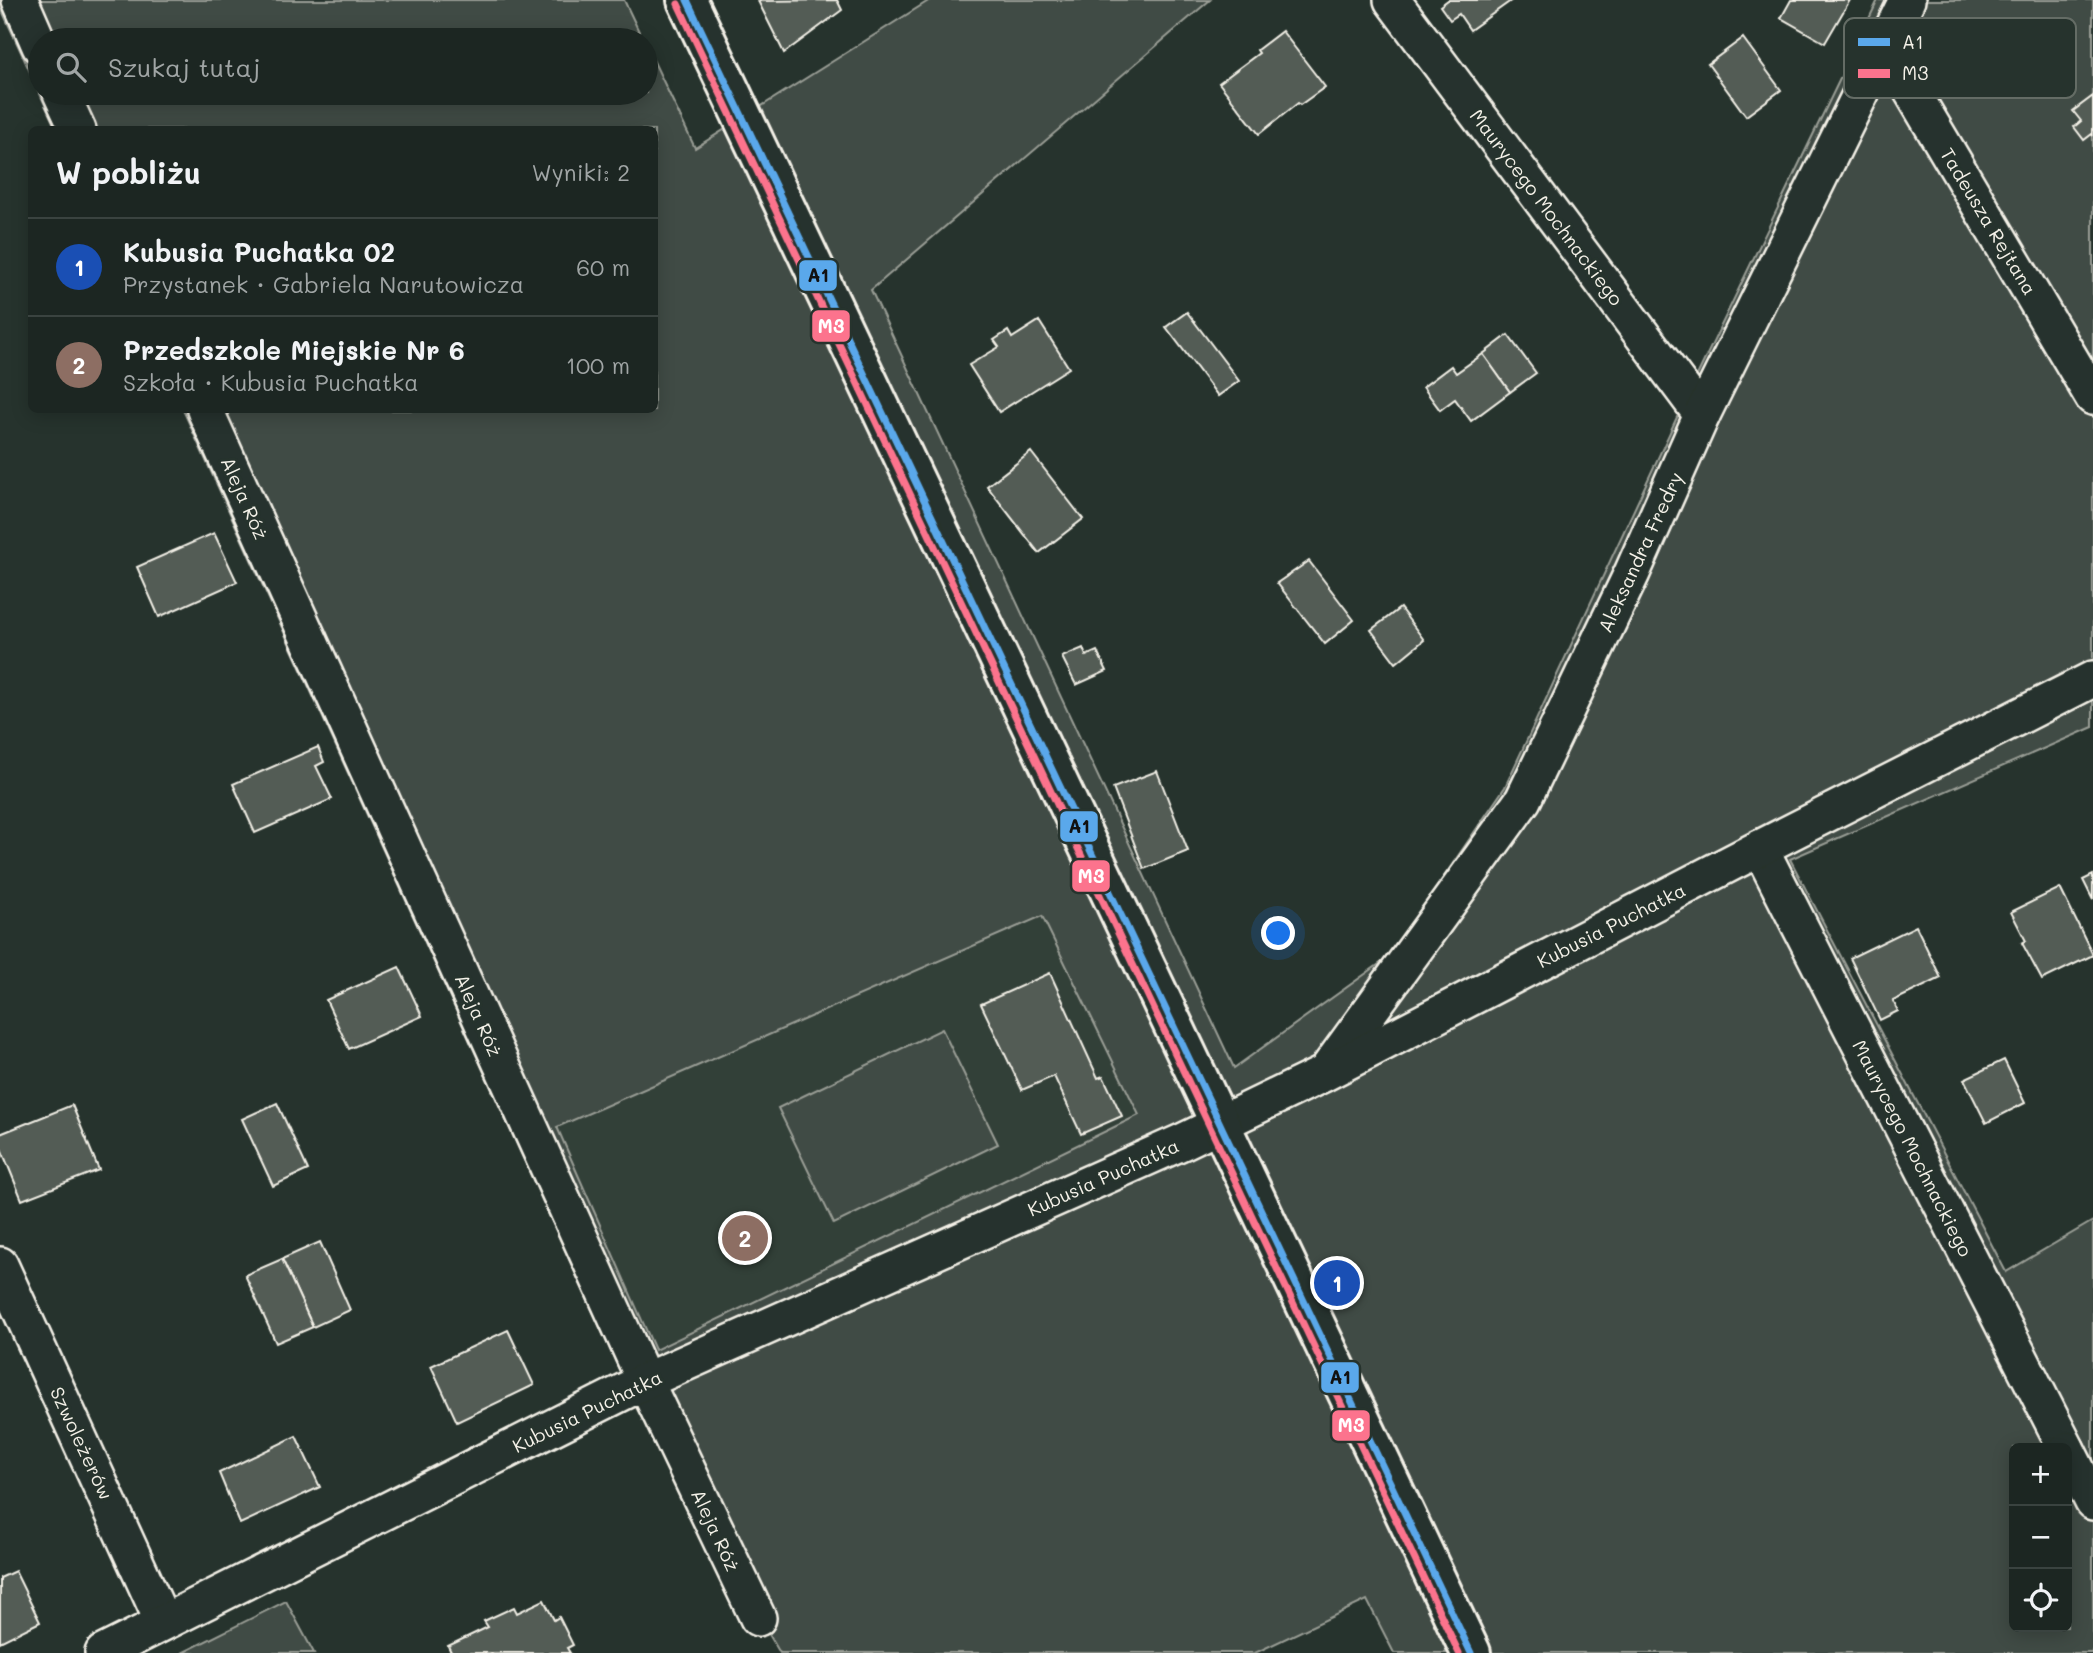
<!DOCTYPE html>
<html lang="pl">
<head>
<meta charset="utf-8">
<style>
	body { margin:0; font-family:Mali,sans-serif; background:#29322f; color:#f1f3f6 }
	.controls { position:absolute; right:21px; bottom:21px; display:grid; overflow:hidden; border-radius:10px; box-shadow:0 4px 18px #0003 }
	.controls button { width:63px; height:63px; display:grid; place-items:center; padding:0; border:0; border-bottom:2px solid #3a4340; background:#1c2622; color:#f1f3f6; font:35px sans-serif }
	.you { position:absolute; left:1279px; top:934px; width:24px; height:24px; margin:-18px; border:5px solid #fff; border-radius:50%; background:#1a73e8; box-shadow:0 0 0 10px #1a73e833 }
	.badge { display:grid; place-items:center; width:46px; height:46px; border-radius:50%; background:#8bbbb9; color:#fff; font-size:23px; font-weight:700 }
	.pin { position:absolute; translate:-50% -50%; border:4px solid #fff; box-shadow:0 2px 7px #0006 }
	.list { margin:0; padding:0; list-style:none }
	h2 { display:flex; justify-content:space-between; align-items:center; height:91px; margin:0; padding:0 28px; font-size:30px }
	h2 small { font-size:23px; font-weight:400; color:#a0a5a5 }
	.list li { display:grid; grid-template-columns:46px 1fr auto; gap:21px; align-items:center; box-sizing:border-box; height:98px; padding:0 28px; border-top:2px solid #3a4340 }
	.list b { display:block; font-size:26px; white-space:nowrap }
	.list p { margin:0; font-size:23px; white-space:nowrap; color:#a0a5a5 }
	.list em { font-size:23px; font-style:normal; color:#a0a5a5 }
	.icon { flex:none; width:38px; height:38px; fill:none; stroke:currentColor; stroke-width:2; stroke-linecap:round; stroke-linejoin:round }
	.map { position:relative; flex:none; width:2093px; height:1653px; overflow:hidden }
	.search { position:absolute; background:#1c2622; box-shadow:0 4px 18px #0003; left:28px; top:28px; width:630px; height:77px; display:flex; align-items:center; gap:18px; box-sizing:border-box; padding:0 24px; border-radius:38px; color:#a0a5a5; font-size:26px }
	.panel { position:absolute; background:#1c2622; box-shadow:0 4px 18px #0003; left:28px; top:126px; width:630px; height:287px; border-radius:10px }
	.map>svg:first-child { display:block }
	.built { fill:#333f39 }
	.green { fill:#414b45; stroke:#9a9e96; stroke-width:2; fill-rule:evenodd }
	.building { fill:#525c55; stroke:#f4f1e8; stroke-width:2 }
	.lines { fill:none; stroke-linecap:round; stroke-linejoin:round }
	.street-casing { stroke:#f4f1e8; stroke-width:40 }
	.secondary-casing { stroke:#f4f1e8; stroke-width:44 }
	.street { stroke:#26332d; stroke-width:35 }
	.secondary { stroke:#26332d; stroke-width:38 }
	.bus-1-casing { stroke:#26332d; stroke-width:12 }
	.bus-2-casing { stroke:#26332d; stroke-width:12 }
	.bus-1 { stroke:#5aa8eb; stroke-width:7 }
	.bus-2 { stroke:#fc738d; stroke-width:7 }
	.labels { text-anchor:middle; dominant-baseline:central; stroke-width:6; stroke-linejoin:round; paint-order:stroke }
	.street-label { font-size:19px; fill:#f4f1e8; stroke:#26332d }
	.key { fill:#26332d; stroke:#646c65; stroke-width:2 }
	.key-label { font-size:19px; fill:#f4f1e8 }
	.line-badge { stroke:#26332d; stroke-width:2.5 }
	.badge-label { font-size:19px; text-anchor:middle; font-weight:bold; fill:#fff }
	.pale-badge-label { font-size:19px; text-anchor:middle; font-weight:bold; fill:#111 }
</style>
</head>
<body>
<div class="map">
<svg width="2093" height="1653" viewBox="0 0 2093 1653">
	<rect width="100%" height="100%" fill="#26332d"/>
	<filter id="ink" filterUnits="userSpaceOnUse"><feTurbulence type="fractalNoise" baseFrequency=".0143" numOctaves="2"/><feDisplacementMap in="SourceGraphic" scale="14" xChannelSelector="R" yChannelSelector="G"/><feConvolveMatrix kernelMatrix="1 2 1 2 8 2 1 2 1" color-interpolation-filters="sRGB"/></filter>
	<g filter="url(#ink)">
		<path class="built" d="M1042,916l97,200 -484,234 -99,-223z"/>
		<g class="green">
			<path d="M0,0h624l19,40h-603v53h606v-48l49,103 235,-148h280l-339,290 363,778 155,-111 116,-170 173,-372 200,-415h215v727l-303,132 216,413 87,-51v432h-699l-27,-53 -112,53h-475l-142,-242 -455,-1001h471v-280l-598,-1 -56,-123zM1042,916l97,199 -484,235 -98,-223zM2014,1448h53v179h-53z"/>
			<path d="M942,1029l56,115 -164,80 -56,-116z"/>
			<path d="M286,1601l28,52h-132z"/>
		</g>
		<g class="building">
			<path d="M837,0l5,10 -58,43 -26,-52z"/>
			<path d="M1448,0h64l-42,30 -11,-16 -9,6 -10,-14z"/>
			<path d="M1791,0h59l-25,43 -44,-25z"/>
			<path d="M1282,31l43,56 -25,18 -2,-2 -39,31 -40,-51 40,-30 -2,-3z"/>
			<path d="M1743,38l38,52 -35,26 -38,-52z"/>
			<path d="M2093,96v40l-1,-2 -8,6 -10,-13 7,-6 -8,-10z"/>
			<path d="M1187,312l52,69 -21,15 -52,-69z"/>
			<path d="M1039,321l30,47 -70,44 -30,-47 30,-18 -5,-7 14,-9 4,7z"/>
			<path d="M1508,335l28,38 -26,19 -27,-38z"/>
			<path d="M1483,354l27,38 -39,29 -16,-22 -15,11 -17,-23 28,-21 5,7z"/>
			<path d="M1031,452l52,67 -44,34 -52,-67z"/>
			<path d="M214,533l23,49 -78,35 -22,-50z"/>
			<path d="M1309,561l45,59 -29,24 -48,-61z"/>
			<path d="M1400,608l24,32 -28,23 -25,-33z"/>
			<path d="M1083,648l3,8 11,-5 10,20 -31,14 -14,-28z"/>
			<path d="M318,747l6,15 -8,4 16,33 -77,34 -22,-49z"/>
			<path d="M1157,771l31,80 -44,18 -31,-81z"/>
			<path d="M2093,875v25l-10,-20z"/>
			<path d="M2060,888l33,67 -51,25 -20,-37 4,-2 -15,-29z"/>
			<path d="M1916,926l25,52 -48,23 5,10 -18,9 -30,-62z"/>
			<path d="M399,967l23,49 -73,33 -23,-49z"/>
			<path d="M1050,973l48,105 5,-2 19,40 -41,18 -27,-58 -32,14 -41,-86z"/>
			<path d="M2004,1060l21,43 -39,20 -22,-44z"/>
			<path d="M277,1103l31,67 -35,16 -31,-67z"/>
			<path d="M72,1105l27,65 -77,30 -22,-54v-12z"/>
			<path d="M320,1242l30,68 -37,17 -31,-68z"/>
			<path d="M282,1259l31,68 -37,16 -31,-68z"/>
			<path d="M508,1330l26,55 -77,37 -26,-56z"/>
			<path d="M296,1436l24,51 -80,37 -21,-51z"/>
			<path d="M15,1571l25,51 -40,20v-64z"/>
			<path d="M544,1600l10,20 5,-3 14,28 -6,3 3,5h-122l3,-1 -3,-6 40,-19 -4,-6 30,-14 3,6z"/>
		</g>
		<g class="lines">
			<g class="street-casing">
				<g id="street">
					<path d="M20,0l20,46"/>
					<path d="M1392,0l310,415"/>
					<path d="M1885,46l208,351"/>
					<path d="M61,93l17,37"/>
					<path d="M205,410l440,971 113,237"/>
					<path d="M1760,848l306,600"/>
					<path d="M1328,1069l195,-269 109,-227 70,-158 205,-415"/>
					<path d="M0,1265l163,357"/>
					<path d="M2067,1450l26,52"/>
					<path d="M103,1653l542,-272 539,-240 139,-67 437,-226 333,-169"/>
				</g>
			</g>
			<g class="secondary-casing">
				<path id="secondary" d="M687,0l784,1653"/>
			</g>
			<use href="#street" class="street"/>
			<use href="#secondary" class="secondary"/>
			<g class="bus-1-casing">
				<path id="bus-1" d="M687,0l784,1653"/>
			</g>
			<g class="bus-2-casing">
				<path id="bus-2" d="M678,4l781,1649"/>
			</g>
			<use href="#bus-1" class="bus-1"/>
			<use href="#bus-2" class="bus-2"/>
		</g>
	</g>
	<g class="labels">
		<g class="street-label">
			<text transform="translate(1547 207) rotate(53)">Maurycego Mochnackiego</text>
			<text transform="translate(1989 221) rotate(59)">Tadeusza Rejtana</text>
			<text transform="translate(245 498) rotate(66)">Aleja Róż</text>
			<text transform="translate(1640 552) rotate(-65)">Aleksandra Fredry</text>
			<text transform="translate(1611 925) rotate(-27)">Kubusia Puchatka</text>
			<text transform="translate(479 1015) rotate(66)">Aleja Róż</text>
			<text transform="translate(1913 1148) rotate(63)">Maurycego Mochnackiego</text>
			<text transform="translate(1103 1177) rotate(-24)">Kubusia Puchatka</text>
			<text transform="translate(587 1411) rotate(-26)">Kubusia Puchatka</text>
			<text transform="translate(82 1443) rotate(65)">Szwoleżerów</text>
			<text transform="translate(716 1530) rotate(65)">Aleja Róż</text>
		</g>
	</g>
	<rect x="1844" y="18" width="232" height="80" rx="10" class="key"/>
	<rect x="1858" y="38" width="32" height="8" fill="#5aa8eb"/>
	<rect x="1858" y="69" width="32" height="9" fill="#fc738d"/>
	<g class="key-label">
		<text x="1902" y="49">A1</text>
		<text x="1902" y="80">M3</text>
	</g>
	<g class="line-badge">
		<rect x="798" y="259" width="40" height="33" rx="7" fill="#5aa8eb"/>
		<rect x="811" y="309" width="40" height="34" rx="7" fill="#fc738d"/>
		<rect x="1059" y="810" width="40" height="33" rx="7" fill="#5aa8eb"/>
		<rect x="1071" y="859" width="40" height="34" rx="7" fill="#fc738d"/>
		<rect x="1320" y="1361" width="40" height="33" rx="7" fill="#5aa8eb"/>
		<rect x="1331" y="1409" width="40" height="33" rx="7" fill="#fc738d"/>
	</g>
	<g class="badge-label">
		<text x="831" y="333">M3</text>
		<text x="1091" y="883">M3</text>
		<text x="1351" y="1432">M3</text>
	</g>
	<g class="pale-badge-label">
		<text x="818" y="282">A1</text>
		<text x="1079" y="833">A1</text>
		<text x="1340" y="1384">A1</text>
	</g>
</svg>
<div class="controls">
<button>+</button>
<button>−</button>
<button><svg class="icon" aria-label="locate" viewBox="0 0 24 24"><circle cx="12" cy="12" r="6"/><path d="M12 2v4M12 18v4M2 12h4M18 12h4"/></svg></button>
</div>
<div class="you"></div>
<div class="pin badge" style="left:1337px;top:1283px;background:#1a4fb4">1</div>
<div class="pin badge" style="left:745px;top:1238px;background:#8d6e63">2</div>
<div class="search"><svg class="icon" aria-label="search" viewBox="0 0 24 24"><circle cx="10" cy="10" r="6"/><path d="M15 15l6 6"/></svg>Szukaj tutaj</div>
<section class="panel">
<h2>W pobliżu<small>Wyniki: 2</small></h2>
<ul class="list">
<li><span class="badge" style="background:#1a4fb4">1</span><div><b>Kubusia Puchatka 02</b><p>Przystanek · Gabriela Narutowicza</p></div><em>60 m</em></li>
<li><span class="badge" style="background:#8d6e63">2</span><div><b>Przedszkole Miejskie Nr 6</b><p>Szkoła · Kubusia Puchatka</p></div><em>100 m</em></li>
</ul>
</section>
</div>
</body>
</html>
